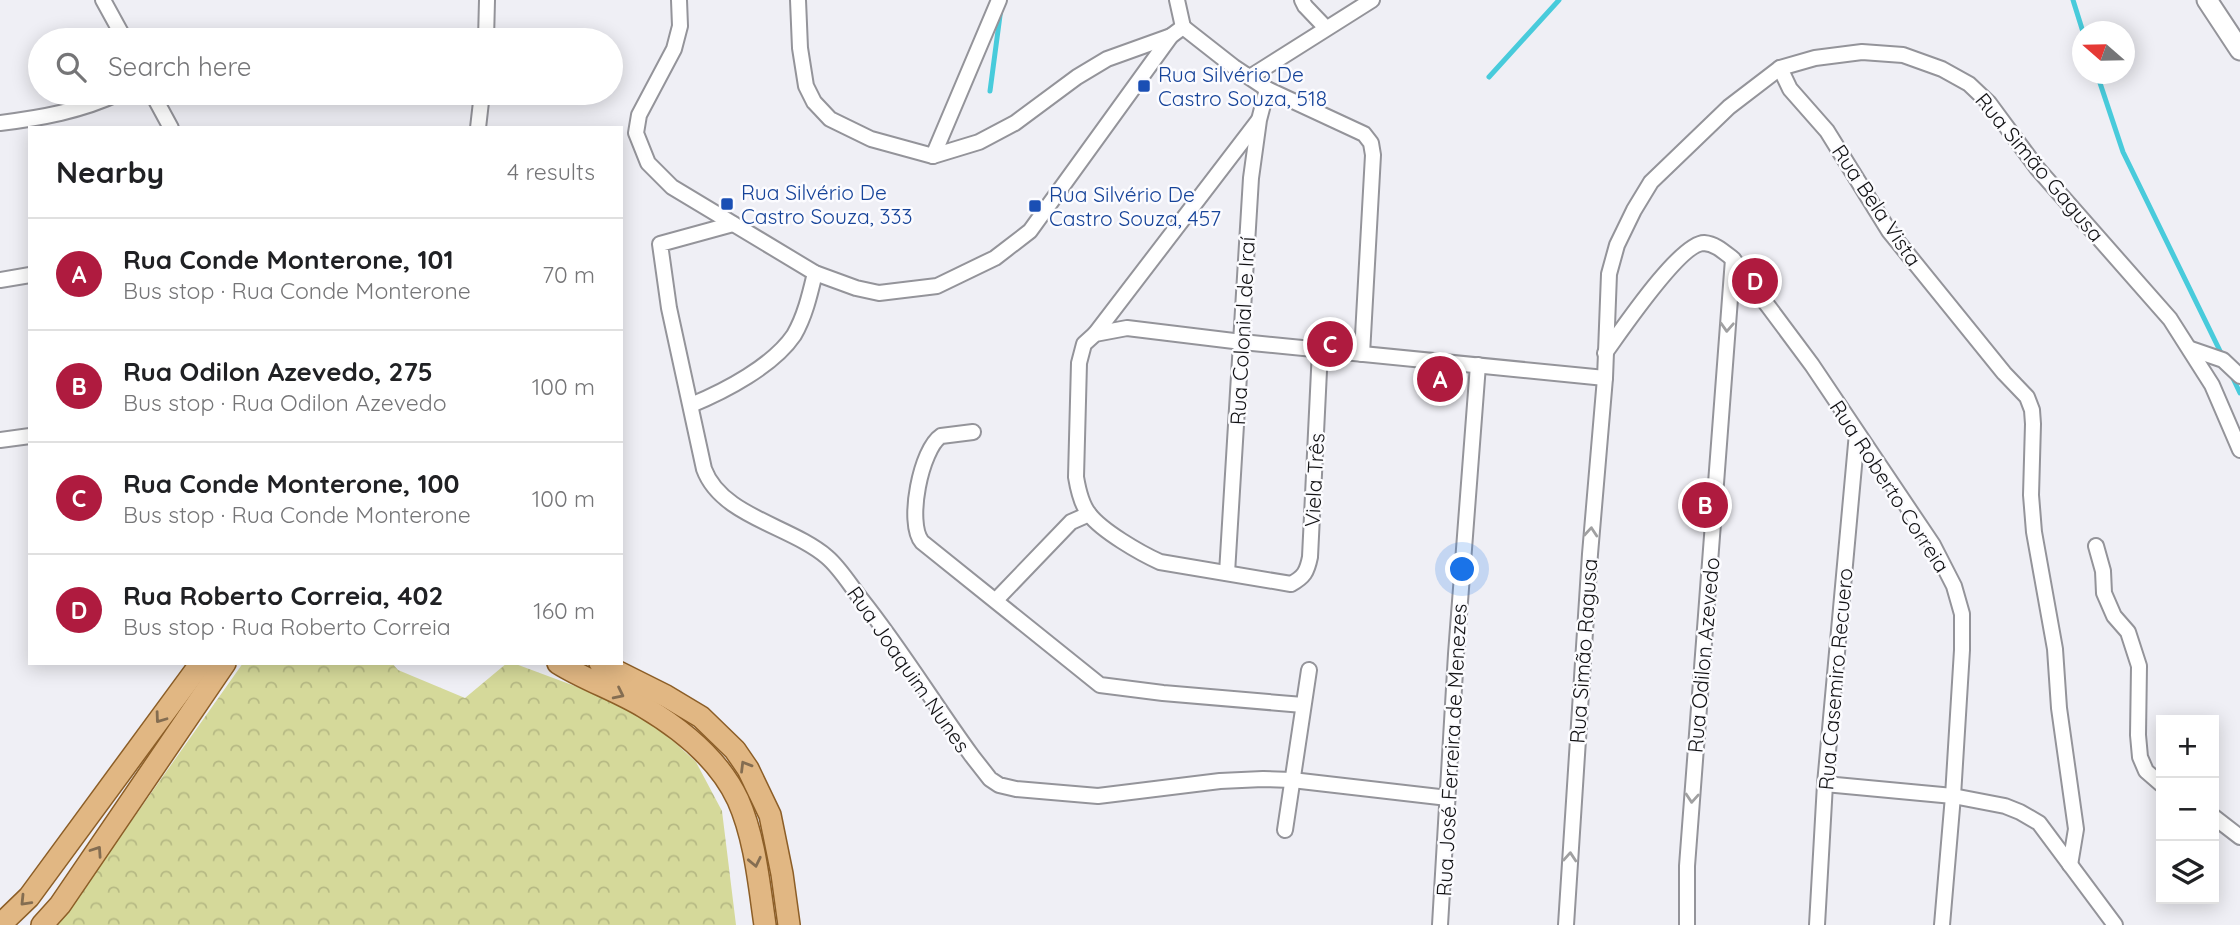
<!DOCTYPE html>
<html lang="en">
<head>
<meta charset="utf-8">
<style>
	body { margin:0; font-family:Quicksand,sans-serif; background:#f2f2f2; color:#202124 }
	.controls { position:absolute; right:21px; bottom:21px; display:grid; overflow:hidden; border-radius:0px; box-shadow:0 4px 18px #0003 }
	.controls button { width:63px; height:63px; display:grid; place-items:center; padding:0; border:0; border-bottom:2px solid #e0e0e0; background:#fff; color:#202124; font:35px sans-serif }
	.compass { position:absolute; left:2072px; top:21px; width:63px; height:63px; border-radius:50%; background:#fff; box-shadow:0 4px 18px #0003; rotate:290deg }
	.you { position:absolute; left:1463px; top:570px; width:24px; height:24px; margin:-18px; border:5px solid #fff; border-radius:50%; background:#1a73e8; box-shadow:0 0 0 10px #1a73e833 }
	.badge { display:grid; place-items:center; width:46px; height:46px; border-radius:50%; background:#af1b3f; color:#fff; font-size:23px; font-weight:700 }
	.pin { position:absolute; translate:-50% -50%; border:4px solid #fff; box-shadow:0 2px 7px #0006 }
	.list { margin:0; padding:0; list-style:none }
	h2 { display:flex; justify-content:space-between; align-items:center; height:91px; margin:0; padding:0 28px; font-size:30px }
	h2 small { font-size:23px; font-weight:400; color:#757577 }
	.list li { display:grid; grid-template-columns:46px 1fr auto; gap:21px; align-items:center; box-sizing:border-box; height:112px; padding:0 28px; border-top:2px solid #e0e0e0 }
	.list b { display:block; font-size:26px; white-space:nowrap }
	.list p { margin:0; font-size:23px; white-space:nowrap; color:#757577 }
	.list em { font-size:23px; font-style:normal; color:#757577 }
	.icon { flex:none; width:38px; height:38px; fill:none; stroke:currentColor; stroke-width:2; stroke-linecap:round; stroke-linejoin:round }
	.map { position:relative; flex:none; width:2240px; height:925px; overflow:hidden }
	.search { position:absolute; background:#fff; box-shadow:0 4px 18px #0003; left:28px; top:28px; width:595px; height:77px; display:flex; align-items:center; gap:18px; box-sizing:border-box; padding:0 24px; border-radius:38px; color:#757577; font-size:26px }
	.panel { position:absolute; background:#fff; box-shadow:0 4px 18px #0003; left:28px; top:126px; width:595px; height:539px; border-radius:0px }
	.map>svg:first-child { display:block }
	.forest { fill:url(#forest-crowns) }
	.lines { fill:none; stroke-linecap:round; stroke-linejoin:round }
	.stream { stroke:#48cbdb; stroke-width:5 }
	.minor-casing { stroke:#94949a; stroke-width:18 }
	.secondary-casing { stroke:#94949a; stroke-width:23 }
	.primary-casing { stroke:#8c5e27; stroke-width:24 }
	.minor { stroke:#fff; stroke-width:14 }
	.secondary { stroke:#fff; stroke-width:19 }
	.primary { stroke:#e1b783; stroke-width:21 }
	.oneway { stroke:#a0a0a1 }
	.oneway2 { stroke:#846d51 }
	.transit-dot { fill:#1a4fb4; stroke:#fcfcff; stroke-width:2.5 }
	.labels { text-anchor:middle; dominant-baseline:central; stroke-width:5; stroke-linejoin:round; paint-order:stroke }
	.transit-label { font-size:21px; fill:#164399; stroke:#fcfcff; text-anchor:start }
	.street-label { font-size:21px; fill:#121214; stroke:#fcfcff }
</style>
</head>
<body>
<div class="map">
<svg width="2240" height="925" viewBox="0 0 2240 925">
	<defs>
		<pattern id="forest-crowns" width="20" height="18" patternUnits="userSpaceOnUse" patternTransform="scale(1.75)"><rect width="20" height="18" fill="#d5d99a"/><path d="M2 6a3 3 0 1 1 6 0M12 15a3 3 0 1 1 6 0" fill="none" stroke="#b6b984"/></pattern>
	</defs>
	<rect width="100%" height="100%" fill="#efeff5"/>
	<path class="forest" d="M243,663h149l6,7 67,28 42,-35h6l102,38 44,27 37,34 26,49 14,114h-678z"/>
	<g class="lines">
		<g class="stream">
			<path d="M2073,0l10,32"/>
			<path d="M2097,74l26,78 99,203"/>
			<path d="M1489,77l70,-77"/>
			<path d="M990,91l11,-83"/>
			<path d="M2231,374l9,19"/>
		</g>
		<g class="minor-casing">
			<g id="minor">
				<path d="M103,0l22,40"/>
				<path d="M679,0l1,26 -6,23 -35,66 -3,18 12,30 24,24 143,86 41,15 23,5 58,-7 58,-28 35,-27 141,-195 12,-9"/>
				<path d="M798,0l2,48 6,38 8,16 16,17 41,20 62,17 46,-14 36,-19 62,-46 30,-18 64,-23"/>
				<path d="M1177,0l6,27"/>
				<path d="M1302,0l3,6 21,22"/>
				<path d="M1183,27l51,40 33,22 97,45 7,9 2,12 -11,199"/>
				<path d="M486,40l1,-40"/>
				<path d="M1780,68l10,21 37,42 62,100 115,142 23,24 5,13 1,14 -2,71 3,37 21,117 4,59 17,121 -6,36"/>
				<path d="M1250,77l122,-77"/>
				<path d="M152,93l19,35"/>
				<path d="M0,123c41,-5 81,-12 119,-30"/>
				<path d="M478,128l4,-35"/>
				<path d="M933,156l66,-156"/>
				<path d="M733,224l-73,20 9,64 35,161c17,47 87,57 123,88 13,11 23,28 34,42 40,50 73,105 111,157l18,23 9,6 17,4 82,7 122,-15 43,-2 29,1 156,18"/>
				<path d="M0,280l30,-5"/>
				<path d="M1095,334l163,-213"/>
				<path d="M2191,349l32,11 17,16"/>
				<path d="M1320,350l-10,207c-3,15 -6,20 -19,27l-131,-22c-20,-9 -58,-31 -71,-48 -8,-10 -11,-25 -13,-37l3,-114 5,-19 11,-10 32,-6 115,14 363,36"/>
				<path d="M1605,353c16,-22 75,-110 99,-110 12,1 20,9 29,16l79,106 121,180 21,41 8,28v36l-9,146 -11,129"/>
				<path d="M691,405c34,-14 82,-39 103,-70 11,-19 16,-41 21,-62"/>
				<path d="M973,432l-32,4c-20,13 -35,87 -19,106l178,143 63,8 140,12"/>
				<path d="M0,440l30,-4"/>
				<path d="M2096,546l7,25 1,22 10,23 14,16 11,34 -1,69 2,22 6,14 15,13"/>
				<path d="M1227,573l24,-395 8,-58 8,-31"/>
				<path d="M996,600l75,-78 18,-8"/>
				<path d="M1825,784l128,12 52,10 15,6 19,11 76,102"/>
				<path d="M2214,817l26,20"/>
				<path d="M1285,830l24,-160"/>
				<path d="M1440,925l16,-271 22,-289"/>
				<path d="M1566,925l24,-371 15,-176 4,-104 8,-29 17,-35 17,-28 78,-75 51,-39 35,-10 47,-6 41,3 39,14 27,15 20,19 48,65 133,151 42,66 28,65"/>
				<path d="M1687,925v-59l46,-607"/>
				<path d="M1817,925l8,-141 32,-351"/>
			</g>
		</g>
		<g class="secondary-casing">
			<path id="secondary" d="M2207,0l33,50"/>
		</g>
		<g class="primary-casing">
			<g id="primary">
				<path d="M558,663c27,17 58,27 86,44 37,22 75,52 94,93 17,38 21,84 27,125"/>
				<path d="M600,663l66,33 35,21 34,33 13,19 22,46 12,59 7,51"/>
				<path d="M0,925l29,-28 172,-234"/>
				<path d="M42,925l18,-20 165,-242"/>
			</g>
		</g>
		<use href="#minor" class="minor"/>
		<use href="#secondary" class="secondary"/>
		<use href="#primary" class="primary"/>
	</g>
	<defs><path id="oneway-chevron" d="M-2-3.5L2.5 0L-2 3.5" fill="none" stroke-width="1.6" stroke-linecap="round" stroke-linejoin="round" transform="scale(1.75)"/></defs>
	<g class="oneway">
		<use href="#oneway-chevron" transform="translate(1727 327) rotate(93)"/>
		<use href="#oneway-chevron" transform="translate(1591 532) rotate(-85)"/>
		<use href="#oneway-chevron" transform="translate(1692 798) rotate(94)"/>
		<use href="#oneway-chevron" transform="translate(1570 857) rotate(-86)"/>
	</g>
	<g class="oneway2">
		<use href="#oneway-chevron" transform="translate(619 694) rotate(26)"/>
		<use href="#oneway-chevron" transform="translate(160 718) rotate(126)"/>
		<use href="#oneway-chevron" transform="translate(745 766) rotate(-121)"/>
		<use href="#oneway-chevron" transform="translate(97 851) rotate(-56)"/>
		<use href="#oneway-chevron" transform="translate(755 862) rotate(78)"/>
		<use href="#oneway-chevron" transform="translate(25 901) rotate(134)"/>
	</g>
	<g class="transit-dot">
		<rect x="1137" y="79" width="14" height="14" rx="3.5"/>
		<rect x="720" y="197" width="14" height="14" rx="3.5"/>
		<rect x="1028" y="199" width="14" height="14" rx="3.5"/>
	</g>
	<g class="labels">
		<g class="transit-label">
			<text x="1158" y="74">Rua Silvério De<tspan x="1158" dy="24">Castro Souza, 518</tspan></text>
			<text x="741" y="192">Rua Silvério De<tspan x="741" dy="24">Castro Souza, 333</tspan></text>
			<text x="1049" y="194">Rua Silvério De<tspan x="1049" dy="24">Castro Souza, 457</tspan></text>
		</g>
		<g class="street-label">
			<text transform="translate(2040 167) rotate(50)">Rua Simão Gagusa</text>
			<text transform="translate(1877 205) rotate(56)">Rua Bela Vista</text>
			<text transform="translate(1242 331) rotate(-87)">Rua Colonial de Iraí</text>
			<text transform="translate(1314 480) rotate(-87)">Viela Três</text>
			<text transform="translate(1890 486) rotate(57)">Rua Roberto Correia</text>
			<text transform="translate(1583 651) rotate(-86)">Rua Simão Ragusa</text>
			<text transform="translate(1703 655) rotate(-85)">Rua Odilon Azevedo</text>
			<text transform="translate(909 669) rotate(55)">Rua Joaquim Nunes</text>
			<text transform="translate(1835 679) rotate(-85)">Rua Casemiro Recuero</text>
			<text transform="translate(1451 750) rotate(-87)">Rua José Ferreira de Menezes</text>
		</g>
	</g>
</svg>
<div class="controls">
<button>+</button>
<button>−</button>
<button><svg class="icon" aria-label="layers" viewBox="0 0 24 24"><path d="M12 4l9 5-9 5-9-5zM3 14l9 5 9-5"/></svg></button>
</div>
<svg class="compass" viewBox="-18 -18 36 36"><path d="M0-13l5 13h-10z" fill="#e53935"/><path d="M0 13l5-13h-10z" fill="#757577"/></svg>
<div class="you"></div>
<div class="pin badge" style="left:1440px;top:379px">A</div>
<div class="pin badge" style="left:1705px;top:505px">B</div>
<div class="pin badge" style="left:1330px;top:344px">C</div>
<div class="pin badge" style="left:1755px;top:281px">D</div>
<div class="search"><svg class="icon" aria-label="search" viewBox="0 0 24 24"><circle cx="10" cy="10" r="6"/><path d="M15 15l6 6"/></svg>Search here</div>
<section class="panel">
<h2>Nearby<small>4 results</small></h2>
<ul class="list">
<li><span class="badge">A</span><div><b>Rua Conde Monterone, 101</b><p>Bus stop · Rua Conde Monterone</p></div><em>70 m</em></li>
<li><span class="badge">B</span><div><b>Rua Odilon Azevedo, 275</b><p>Bus stop · Rua Odilon Azevedo</p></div><em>100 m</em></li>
<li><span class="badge">C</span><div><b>Rua Conde Monterone, 100</b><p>Bus stop · Rua Conde Monterone</p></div><em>100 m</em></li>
<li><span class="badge">D</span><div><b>Rua Roberto Correia, 402</b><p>Bus stop · Rua Roberto Correia</p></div><em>160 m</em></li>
</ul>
</section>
</div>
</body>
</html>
